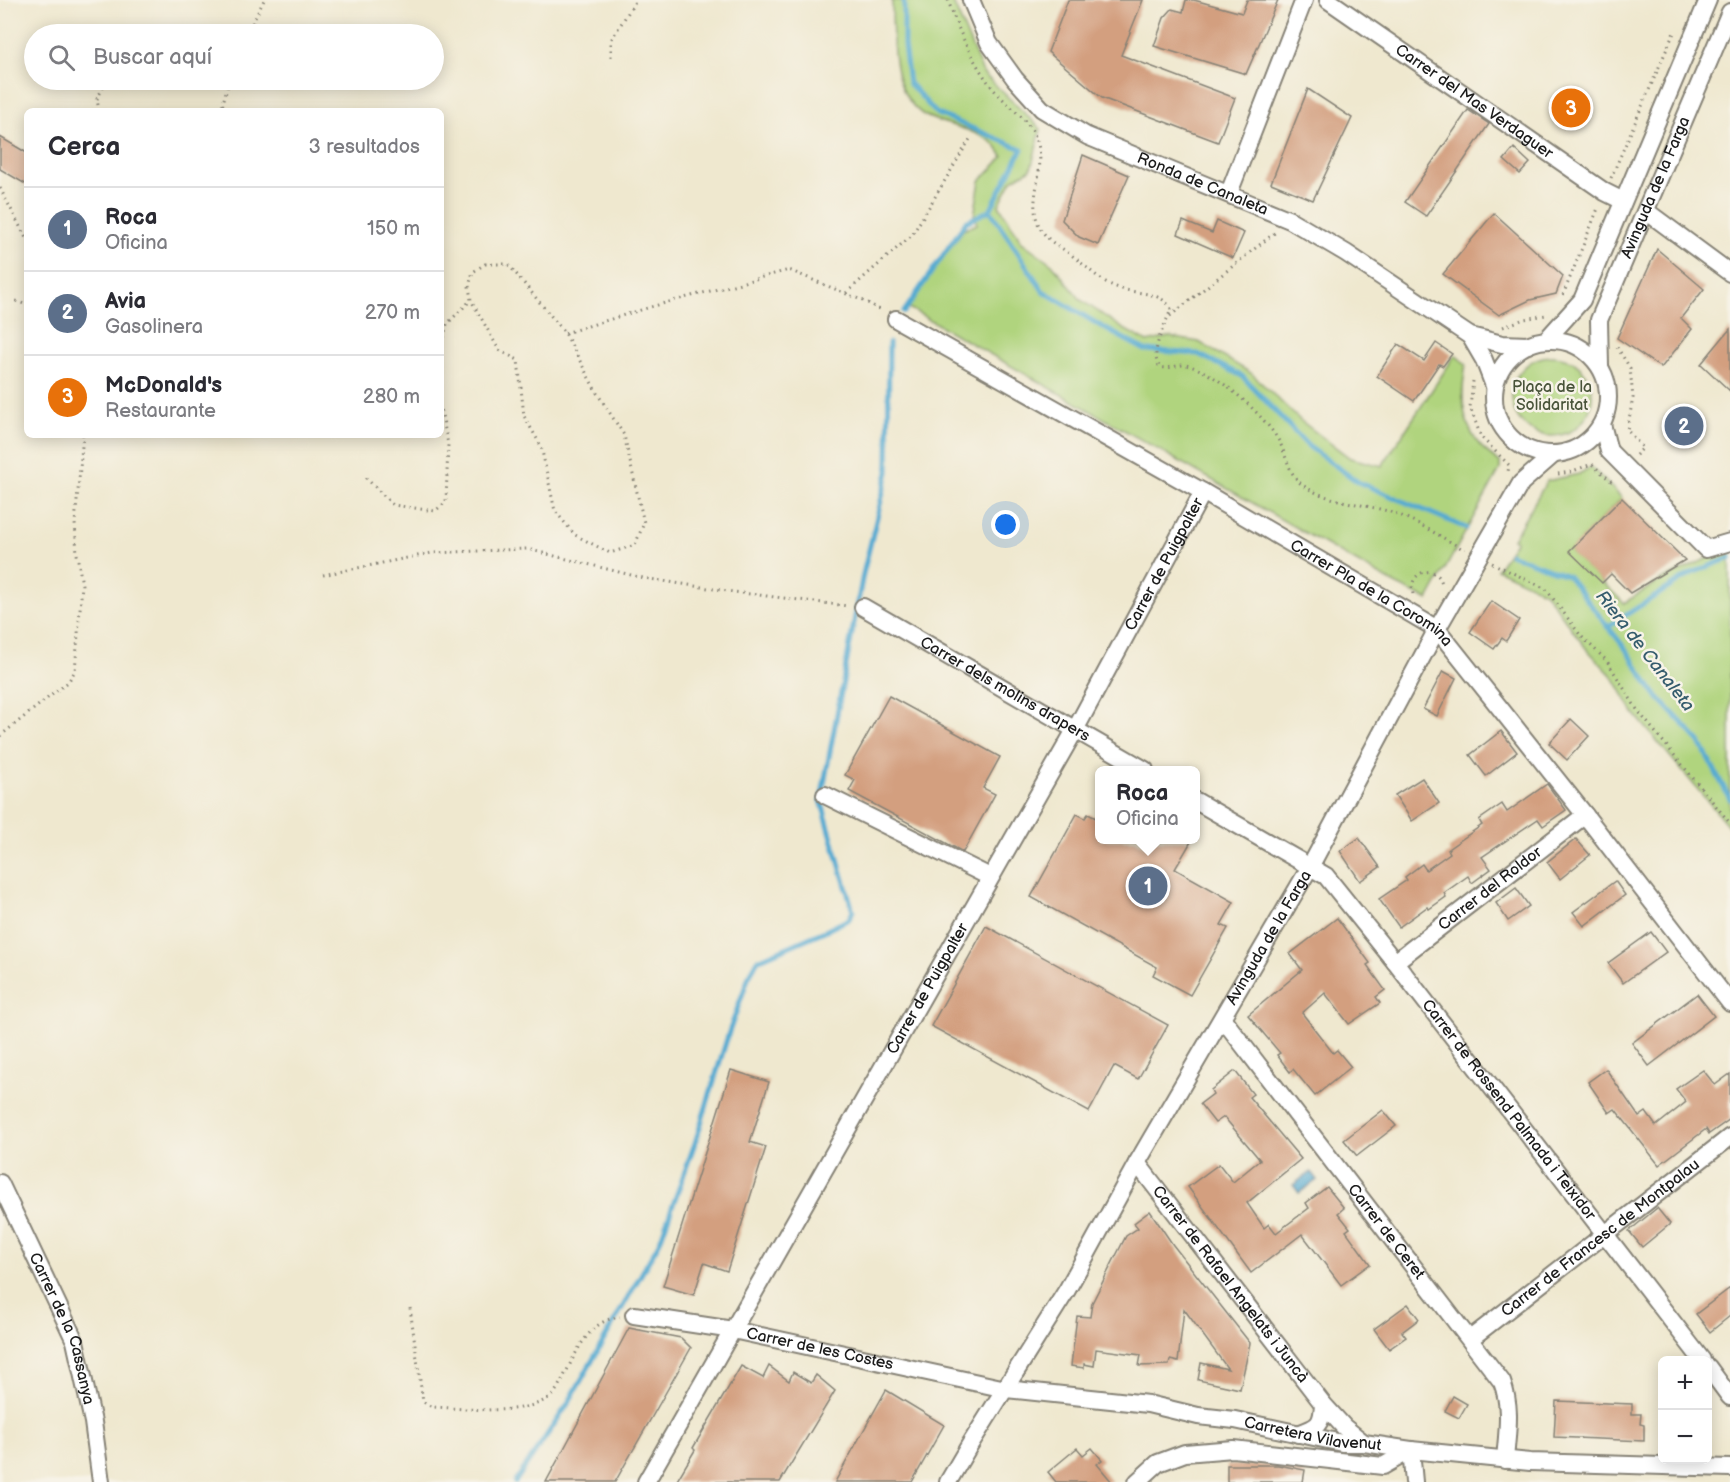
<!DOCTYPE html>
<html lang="es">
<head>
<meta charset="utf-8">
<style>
	body { margin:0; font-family:"Balsamiq Sans",sans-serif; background:#f2f2f3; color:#2b2b33 }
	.controls { position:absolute; right:18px; bottom:18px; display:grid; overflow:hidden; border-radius:9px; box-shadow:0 3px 15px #0003 }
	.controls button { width:54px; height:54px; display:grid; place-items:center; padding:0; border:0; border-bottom:2px solid #e1e1e2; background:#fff; color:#2b2b33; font:30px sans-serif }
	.you { position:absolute; left:1006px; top:525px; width:21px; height:21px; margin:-15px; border:4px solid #fff; border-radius:50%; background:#1a73e8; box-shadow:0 0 0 9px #1a73e833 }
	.badge { display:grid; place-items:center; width:39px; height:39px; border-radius:50%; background:#c8321e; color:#fff; font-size:20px; font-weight:700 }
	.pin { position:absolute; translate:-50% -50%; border:3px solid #fff; box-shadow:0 2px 6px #0006 }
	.popup { position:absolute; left:1095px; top:766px; width:105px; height:78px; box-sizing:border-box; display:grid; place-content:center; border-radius:9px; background:#fff; filter:drop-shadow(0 2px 4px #0005); font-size:20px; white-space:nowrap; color:#7c7c81 }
	.popup b { font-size:22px; color:#2b2b33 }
	.popup::after { content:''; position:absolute; left:50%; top:100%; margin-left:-12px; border:12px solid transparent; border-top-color:#fff }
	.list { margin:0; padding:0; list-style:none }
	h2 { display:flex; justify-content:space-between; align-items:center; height:78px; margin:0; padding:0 24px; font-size:26px }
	h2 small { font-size:20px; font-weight:400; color:#7c7c81 }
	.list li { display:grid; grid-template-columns:39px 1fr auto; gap:18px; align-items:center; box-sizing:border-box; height:84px; padding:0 24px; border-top:2px solid #e1e1e2 }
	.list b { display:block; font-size:22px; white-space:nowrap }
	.list p { margin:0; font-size:20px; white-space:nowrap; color:#7c7c81 }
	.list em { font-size:20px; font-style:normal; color:#7c7c81 }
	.icon { flex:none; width:33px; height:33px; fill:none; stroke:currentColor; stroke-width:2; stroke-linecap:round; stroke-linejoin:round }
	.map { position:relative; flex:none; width:1730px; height:1482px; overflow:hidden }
	.search { position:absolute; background:#fff; box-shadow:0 3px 15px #0003; left:24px; top:24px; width:420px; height:66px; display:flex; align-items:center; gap:15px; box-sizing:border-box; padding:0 21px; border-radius:33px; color:#7c7c81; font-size:22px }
	.panel { position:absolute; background:#fff; box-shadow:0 3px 15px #0003; left:24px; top:108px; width:420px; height:330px; border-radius:9px }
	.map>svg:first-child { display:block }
	.green { fill:#b0d47e; stroke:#66784d; stroke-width:1.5 }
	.water { fill:#54aad1; stroke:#386376; stroke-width:1.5 }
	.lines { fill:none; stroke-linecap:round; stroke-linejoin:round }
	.stream { stroke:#54aad1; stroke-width:5 }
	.building { fill:#d39f7f }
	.minor-casing { stroke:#868276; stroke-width:20 }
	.path { stroke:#868276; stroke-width:3; stroke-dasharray:1.5 4.5; stroke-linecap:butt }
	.minor { stroke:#fff; stroke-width:16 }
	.labels { text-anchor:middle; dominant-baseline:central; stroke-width:5; stroke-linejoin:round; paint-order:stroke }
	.street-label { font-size:16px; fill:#1c1c1c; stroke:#f7f3e8 }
	.park-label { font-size:16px; fill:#485339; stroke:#f7f3e8 }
	.water-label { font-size:18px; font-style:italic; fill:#355c6d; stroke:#f7f3e8 }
</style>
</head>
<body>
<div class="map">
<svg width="1730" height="1482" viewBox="0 0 1730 1482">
	<rect width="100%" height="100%" fill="#f7f3e8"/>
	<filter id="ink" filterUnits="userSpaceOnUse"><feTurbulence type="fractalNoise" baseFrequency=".0167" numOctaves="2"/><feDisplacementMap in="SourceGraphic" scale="12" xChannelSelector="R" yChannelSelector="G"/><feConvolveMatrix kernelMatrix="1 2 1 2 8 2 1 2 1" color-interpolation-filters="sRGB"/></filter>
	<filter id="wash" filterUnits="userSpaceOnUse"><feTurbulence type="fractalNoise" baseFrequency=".008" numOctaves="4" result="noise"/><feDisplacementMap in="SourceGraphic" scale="24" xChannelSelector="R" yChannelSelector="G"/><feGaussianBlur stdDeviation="1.35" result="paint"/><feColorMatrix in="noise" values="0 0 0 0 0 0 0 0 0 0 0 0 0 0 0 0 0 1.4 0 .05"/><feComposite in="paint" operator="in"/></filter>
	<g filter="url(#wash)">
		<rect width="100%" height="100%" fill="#efe8cf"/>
		<g class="green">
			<path d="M892,0h60l31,73 58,56 -10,40 -19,11 -13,25 23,37 30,22 29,36 43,29 23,13 22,-5 30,5 52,31 50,48 49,37 32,8 73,-111 11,9c-5,28 -6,55 12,79 5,7 15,14 22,19v7l-72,131 -31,-15 -490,-278 56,-77 14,-6 -3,-8 6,-35 23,-24c-9,-17 -14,-17 -31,-25 -14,-6 -36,-10 -48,-17 -35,-22 -31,-79 -32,-115z"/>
			<circle cx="1552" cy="396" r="40"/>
			<path d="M1591,467l31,31 -52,53 54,52 37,-23 69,-32v280l-97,-116 -20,-35 -28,-30 -40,-55 -48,-23 19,-28 -3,-2 34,-58 32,-7z"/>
		</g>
		<path class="water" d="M1311,1172l6,8 -18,13 -6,-8z"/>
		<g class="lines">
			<g class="stream">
				<path d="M904,0v45l5,38 27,30 86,36 -32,61 53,81 61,37 41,22 53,4 44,22 66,70 50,36 108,46"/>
				<path d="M904,312l62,-90 24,-12"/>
				<path d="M1510,554l58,22 60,76 26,41 45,48 31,58"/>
				<path d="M1607,627l85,-54 38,-15"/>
				<path d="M515,1482l51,-75 94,-166 35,-98 34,-111 20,-56 9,-16 69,-30 22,-11 4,-8 -32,-111 42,-226 25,-102 1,-129"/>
			</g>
		</g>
		<g id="blocks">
			<g class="building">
				<path d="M1068,0h75l-22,55 114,43 -17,44 -116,-44 -54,-46z"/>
				<path d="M1186,0h8l48,13 5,-13h31l-32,74 -92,-28 10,-28 8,-9 11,3z"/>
				<path d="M1308,89l44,29 -39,82 -42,-17z"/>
				<path d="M1468,110l21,14 -63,92 -21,-14z"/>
				<path d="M0,137l27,16v32l-27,-16z"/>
				<path d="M1514,148l16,15 -10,11 -16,-14z"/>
				<path d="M1083,155l46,20 -31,70 -19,-8 -17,-17z"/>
				<path d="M1494,213l69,63 -7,18 -26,6 -31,15 -56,-41z"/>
				<path d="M1183,221l29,12 5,-12 27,12 -11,25 -55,-24z"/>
				<path d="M1657,249l47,40 -23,29 11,11 -31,39 -44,-30z"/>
				<path d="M1730,329v62l-29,-27z"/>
				<path d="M1436,343l16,11 -9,12 -4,-2 -25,37 -37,-25 21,-32 26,17z"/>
				<path d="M1622,498l63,62 -55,33 -19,-19 -9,9 -33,-32z"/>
				<path d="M1491,601l28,19 -13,21 -4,-3 -8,11 -24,-17z"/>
				<path d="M1443,671l13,7 -19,38 -14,-7z"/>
				<path d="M889,696l111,61 -17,31 12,6 -32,58 -114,-61 6,-11 -10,-5z"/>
				<path d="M1571,719l18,17 -22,24 -18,-17z"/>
				<path d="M1501,731l16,21 -31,24 -16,-21z"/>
				<path d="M1422,778l17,25 -27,18 -17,-26z"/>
				<path d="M1547,784l19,26 -23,16 -5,-7 -56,38 9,12 -19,14 -4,-7 -24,17 2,4 -17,12 -2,-2 -28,20 -20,-28 28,-19 -2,-3 17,-13 4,6 24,-17 -2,-4 34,-24 -3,-5 23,-16 5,8z"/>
				<path d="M1077,814l8,4 3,-4 12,6v20h35l14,8 5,-8h38l-17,29 59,33 -13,23 7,3 -38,67 -37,-20 4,-8 -126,-70z"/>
				<path d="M1359,838l21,29 -20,14 -20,-30z"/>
				<path d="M1576,839l14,16 -30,24 -13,-17z"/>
				<path d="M1615,881l10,14 -41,31 -11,-14z"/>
				<path d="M1516,888l13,18 -21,15 -12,-18z"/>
				<path d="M1337,918l33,45 -3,2 18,25 -9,7 4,6 -31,21 -24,-31 -23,20 31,40 4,-3 14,17 -36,29 -22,-27 -3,3 -13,-17 3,-2 -32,-38 54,-45 -12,-16z"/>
				<path d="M986,926l182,99 -30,54 -24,-13 -25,46 -158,-86z"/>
				<path d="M1651,932l15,20 -43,31 -15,-20z"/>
				<path d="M1697,994l17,22 -65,50 -17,-23z"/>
				<path d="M1606,1069l33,48 7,-5 10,14 30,-24 -10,-13 27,-19 12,15 15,-11v45l-21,15 -3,-5 -47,36 -44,-56 -6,4 -21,-31z"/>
				<path d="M731,1070l38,12 -19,60 16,5 -39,124 -23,-8 -10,32 -31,-9z"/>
				<path d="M1235,1071l18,23 -4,3 52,62 -54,44 17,25 5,-4 7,9 33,-25 -3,-5 21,-16 17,21 -6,5 12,15 -4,3 24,33 -29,21 -39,-51 -51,39 -63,-86 31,-23 14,18 27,-22 -36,-43 -9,6 -15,-19 13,-10 -2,-4z"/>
				<path d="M1383,1110l13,16 -39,30 -13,-16z"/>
				<path d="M1657,1208l13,16 -28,23 -13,-16z"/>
				<path d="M1150,1211l23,34 77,98 -10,46 -42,-9 3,-17 27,6 -44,-60 -6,53 -8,-2 -1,5 -30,1 2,-11 -45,-6 -2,17 -10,-2v4l-13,-2 6,-50 13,1 2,-14 34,-67 12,-8 -4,-5z"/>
				<path d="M1730,1288v28l-20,16 -14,-18z"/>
				<path d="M1408,1304l11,15 -17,13 4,5 -17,12 -15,-20z"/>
				<path d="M629,1328l52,10 10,10 -76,134h-69z"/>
				<path d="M741,1366l22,12 6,-12 20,15 4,-9 18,11 5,-8 19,16 -55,91h-104l19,-32 -2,-2z"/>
				<path d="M886,1390l58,35 -32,57h-77z"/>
				<path d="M1453,1396l14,8 -8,14 -14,-7z"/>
				<path d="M1556,1401l76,3v10h9l-1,10 4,1v16l-90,-4z"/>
				<path d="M1077,1448l6,7 9,-7 10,12 -5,4 15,18h-56l-8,-10z"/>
				<path d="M1227,1465h51l27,5 -2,12h-76z"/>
			</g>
		</g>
	</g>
	<g filter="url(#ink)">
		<use href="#blocks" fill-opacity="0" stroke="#868276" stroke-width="1.5"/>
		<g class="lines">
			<g class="minor-casing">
				<g id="minor">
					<path id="s1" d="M971,0l18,43 26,36 27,30 45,27 203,84 56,33 124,83 32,8 26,1"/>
					<path id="s2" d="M1328,0l277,192 18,9"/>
					<path d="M1229,193l75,-193"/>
					<path d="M1646,211l84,62"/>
					<path id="s3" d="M896,319l307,173 234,137 148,186 145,188"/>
					<path d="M1470,336l14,24 10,26"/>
					<circle cx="1551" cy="397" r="57"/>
					<path d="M1546,340l36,-40 126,-300"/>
					<path id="s4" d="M1600,366l-1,-46 131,-308"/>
					<path d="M1602,424l7,27 97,98 24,-7"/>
					<path id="s5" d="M863,607l282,163"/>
					<path d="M825,795l165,82"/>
					<path id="s6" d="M1196,801l130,75 69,86 307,398"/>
					<path id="s7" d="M1395,962l190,-147"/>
					<path id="s8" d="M1223,1019l279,363c10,26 5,51 3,78"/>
					<path id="s9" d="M1137,1163l186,241 21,23 20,16"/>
					<path id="s10" d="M0,1183l75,158 18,81 8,60"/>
					<path id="s11" d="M634,1315l99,15 273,59 142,15 50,12 37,4 107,23h22l47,7 119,12 200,6"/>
					<path id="s12" d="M1470,1339l260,-202"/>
					<path d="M1708,1367l22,30"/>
					<path d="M1298,1434c19,-7 24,-8 25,-30"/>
					<path d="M1411,1450l3,32"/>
					<path id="s13" d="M646,1482l429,-752 128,-238"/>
					<path id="s14" d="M948,1482l21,-36 98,-156 70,-127 173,-296 127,-238 84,-146 32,-28"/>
					<path d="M1137,1482l21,-19 27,-10 48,-4 150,17 28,-16"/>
				</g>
			</g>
			<g class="path">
				<path d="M948,0c9,28 23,58 40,82 14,21 41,35 49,59 12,35 -20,70 14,100 6,5 13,8 19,13 18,13 30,29 52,35 16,5 41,3 49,20 -5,15 -23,44 -11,58 9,3 18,-3 26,-2 30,6 80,51 94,78 7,14 9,33 24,43 29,19 69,17 100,31 21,9 40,22 61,33"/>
				<path d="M247,34l17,-34"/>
				<path d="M611,57v-17l25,-40"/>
				<path d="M99,111l-2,-12 10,-19"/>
				<path d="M221,111l8,-31"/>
				<path d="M1611,178l64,-148"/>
				<path d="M0,188l27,52"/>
				<path d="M485,264h23l57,69 32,60 27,42 20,88 -9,22 -25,8 -35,-18 -20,-24 -14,-65 -17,-30 -6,-56 -19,-10 -28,-50 -2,-14 4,-14z"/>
				<path d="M846,293l66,-58 58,-96"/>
				<path d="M1563,295l36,-89"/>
				<path d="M16,301l11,4"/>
				<path d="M1170,316l107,-85"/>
				<path d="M1503,327l21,-8 22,-4"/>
				<path d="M565,333l89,-27 135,-36 77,32 16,9"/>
				<path d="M1617,347l13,21 3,30 -6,32 16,18 -8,8"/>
				<path d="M441,349l6,-25 24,-24"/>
				<path d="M1473,381l-3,26 11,30 28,28 -1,7"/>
				<path d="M1558,474l12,-2 22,-8 19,17 3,-3"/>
				<path d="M366,478l27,27 42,6 11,-9 2,-58 -7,-34"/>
				<path d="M1492,563l54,26 35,47 26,25 31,50 92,112"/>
				<path d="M323,575l109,-22 95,-4 116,29 91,14 114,14"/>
				<path d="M1413,594c-6,-26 28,-30 29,-8"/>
				<path d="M0,736l68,-54 7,-11 7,-86 -5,-31 -2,-31 8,-88"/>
				<path d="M410,1308l13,94 9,5c34,1 90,10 118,-10 5,-3 8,-10 11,-15 14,-26 26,-62 59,-65"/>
			</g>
			<use href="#minor" class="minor"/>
		</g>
	</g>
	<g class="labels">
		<g class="street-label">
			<text stroke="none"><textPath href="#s2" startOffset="178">Carrer del Mas Verdaguer</textPath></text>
			<text stroke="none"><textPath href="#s1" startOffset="309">Ronda de Canaleta</textPath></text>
			<text stroke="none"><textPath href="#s4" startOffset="190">Avinguda de la Farga</textPath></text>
			<text stroke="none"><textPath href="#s13" startOffset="1054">Carrer de Puigpalter</textPath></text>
			<text stroke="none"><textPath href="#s3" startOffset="549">Carrer Pla de la Coromina</textPath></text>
			<text stroke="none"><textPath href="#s5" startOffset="164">Carrer dels molins drapers</textPath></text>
			<text stroke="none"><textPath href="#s7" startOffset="120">Carrer del Roldor</textPath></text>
			<text stroke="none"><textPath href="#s14" startOffset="632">Avinguda de la Farga</textPath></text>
			<text stroke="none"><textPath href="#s13" startOffset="568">Carrer de Puigpalter</textPath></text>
			<text stroke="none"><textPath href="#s6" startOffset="447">Carrer de Rossend Palmada i Teixidor</textPath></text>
			<text stroke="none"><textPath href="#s8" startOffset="268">Carrer de Ceret</textPath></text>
			<text stroke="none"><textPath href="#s12" startOffset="165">Carrer de Francesc de Montpalau</textPath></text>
			<text stroke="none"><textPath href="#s9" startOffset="153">Carrer de Rafael Angelats i Juncà</textPath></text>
			<text stroke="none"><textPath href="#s10" startOffset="159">Carrer de la Cassanya</textPath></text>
			<text stroke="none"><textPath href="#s11" startOffset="189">Carrer de les Costes</textPath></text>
			<text stroke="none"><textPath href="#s11" startOffset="690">Carretera Vilavenut</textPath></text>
		</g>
		<g class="park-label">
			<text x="1552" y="387">Plaça de la<tspan x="1552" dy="18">Solidaritat</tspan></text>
		</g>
		<g class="water-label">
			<text transform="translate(1645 651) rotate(52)">Riera de Canaleta</text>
		</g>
	</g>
</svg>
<div class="controls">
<button>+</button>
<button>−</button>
</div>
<div class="you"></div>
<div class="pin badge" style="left:1148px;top:886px;background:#5c6f8a">1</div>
<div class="popup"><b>Roca</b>Oficina</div>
<div class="pin badge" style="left:1684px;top:426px;background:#5c6f8a">2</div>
<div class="pin badge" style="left:1571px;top:108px;background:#e8710a">3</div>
<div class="search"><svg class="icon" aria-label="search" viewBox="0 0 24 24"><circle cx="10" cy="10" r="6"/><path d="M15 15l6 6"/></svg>Buscar aquí</div>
<section class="panel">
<h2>Cerca<small>3 resultados</small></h2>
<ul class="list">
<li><span class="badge" style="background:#5c6f8a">1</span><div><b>Roca</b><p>Oficina</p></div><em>150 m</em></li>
<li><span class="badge" style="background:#5c6f8a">2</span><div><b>Avia</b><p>Gasolinera</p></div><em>270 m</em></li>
<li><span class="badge" style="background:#e8710a">3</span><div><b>McDonald's</b><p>Restaurante</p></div><em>280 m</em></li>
</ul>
</section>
</div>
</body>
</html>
